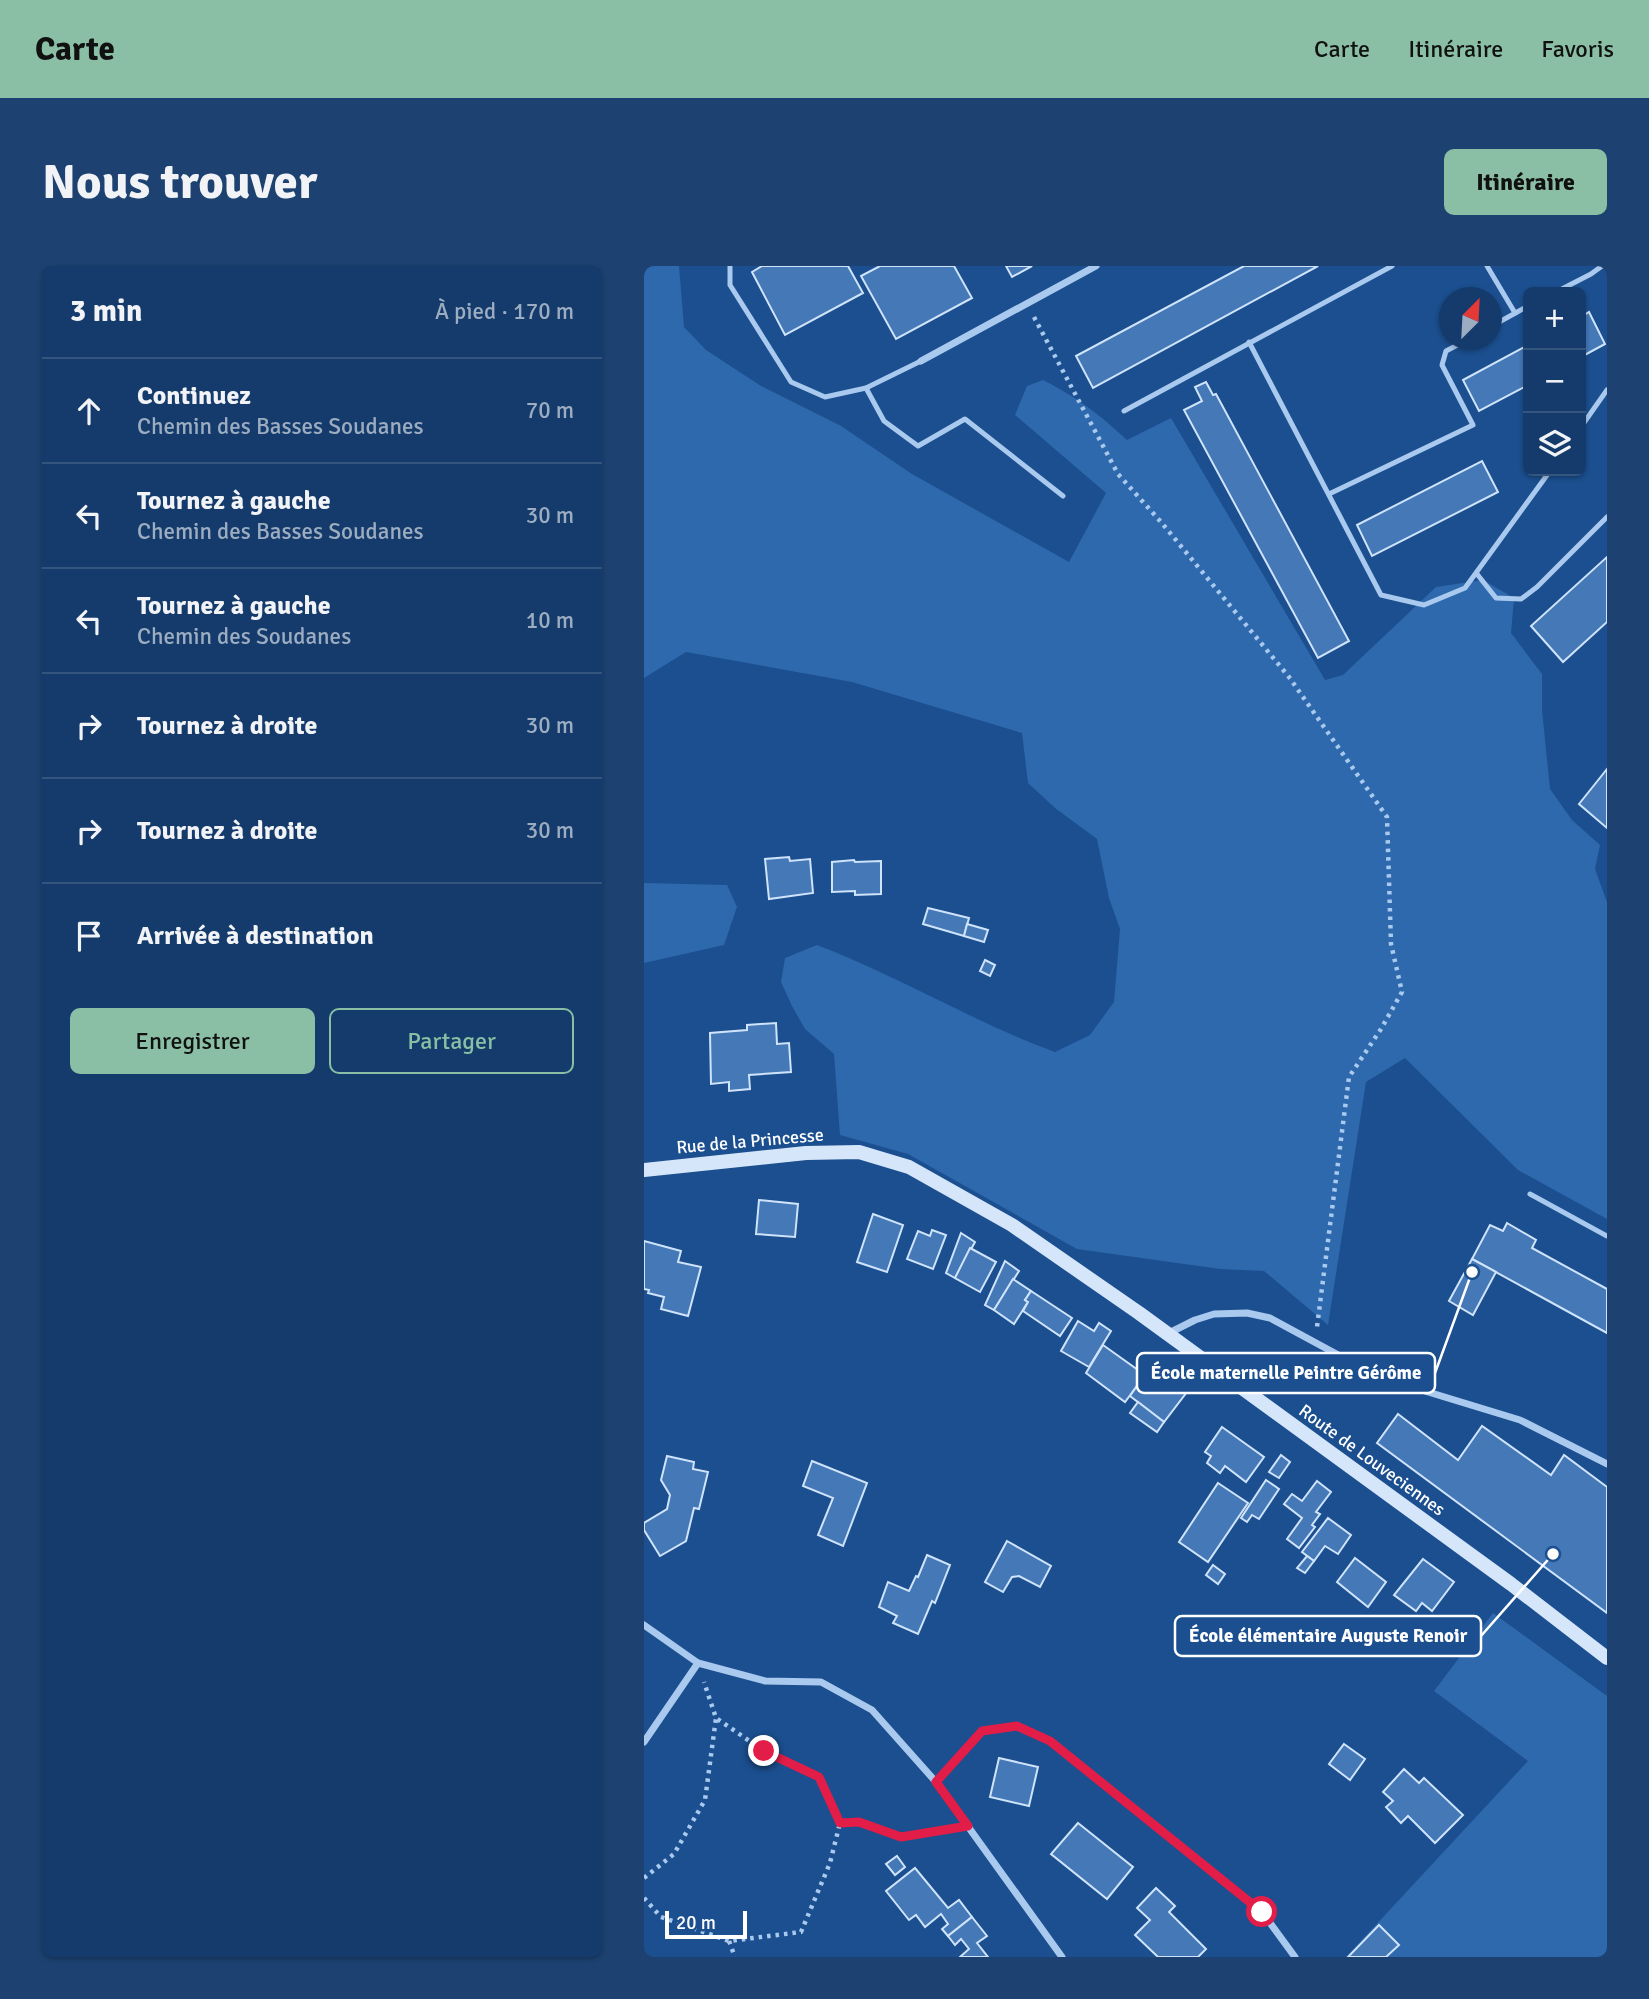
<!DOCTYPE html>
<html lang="fr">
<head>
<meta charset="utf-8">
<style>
	body { margin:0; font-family:Signika,sans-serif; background:#1d4271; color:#f1f3f6 }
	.controls { position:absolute; right:21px; top:21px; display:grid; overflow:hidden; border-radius:10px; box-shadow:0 2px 5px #0004 }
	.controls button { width:63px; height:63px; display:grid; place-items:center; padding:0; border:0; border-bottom:2px solid #33557e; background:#143b6b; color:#f1f3f6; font:35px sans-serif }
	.compass { position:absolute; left:795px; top:21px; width:63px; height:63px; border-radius:50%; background:#143b6b; box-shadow:0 2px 5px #0004; rotate:24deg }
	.scale { position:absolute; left:21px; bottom:18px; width:82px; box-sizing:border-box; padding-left:7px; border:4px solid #fff; border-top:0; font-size:19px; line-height:24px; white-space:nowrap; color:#fff; -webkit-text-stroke:5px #1b4f8f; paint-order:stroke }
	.stop { position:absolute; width:21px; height:21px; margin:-16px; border:5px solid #e11d48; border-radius:50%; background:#fff }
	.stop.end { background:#e11d48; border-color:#fff; box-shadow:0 2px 7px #0008 }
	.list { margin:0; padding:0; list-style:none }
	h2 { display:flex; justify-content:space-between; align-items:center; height:91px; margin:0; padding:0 28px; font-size:30px }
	h2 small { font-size:23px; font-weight:400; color:#9dadc1 }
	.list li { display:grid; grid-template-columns:46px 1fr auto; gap:21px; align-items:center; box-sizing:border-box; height:105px; padding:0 28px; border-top:2px solid #33557e }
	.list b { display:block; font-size:26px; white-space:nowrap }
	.list p { margin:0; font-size:23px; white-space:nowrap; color:#9dadc1 }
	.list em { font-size:23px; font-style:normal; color:#9dadc1 }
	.actions { display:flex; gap:14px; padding:21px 28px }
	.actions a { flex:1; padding:16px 0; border:2px solid #8abfa5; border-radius:10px; text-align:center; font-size:24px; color:#8abfa5 }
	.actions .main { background:#8abfa5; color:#111 }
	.icon { flex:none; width:38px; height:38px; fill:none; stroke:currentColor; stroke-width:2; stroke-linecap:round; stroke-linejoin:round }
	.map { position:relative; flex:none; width:963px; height:1691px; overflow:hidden; border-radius:10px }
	header { display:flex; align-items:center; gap:42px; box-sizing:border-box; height:98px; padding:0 35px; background:#8abfa5; color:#111 }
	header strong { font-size:33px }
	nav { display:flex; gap:38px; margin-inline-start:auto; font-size:24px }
	.intro { display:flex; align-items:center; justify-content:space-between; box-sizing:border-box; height:168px; padding:0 42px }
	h1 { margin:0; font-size:49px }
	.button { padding:18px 32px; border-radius:10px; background:#8abfa5; color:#111; font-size:24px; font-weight:700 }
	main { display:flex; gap:42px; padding:0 42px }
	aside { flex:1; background:#143b6b; border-radius:10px; box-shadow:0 2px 5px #0004 }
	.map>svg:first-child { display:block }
	.green { fill:#2e69ad }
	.building { fill:#4478b7; stroke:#cfe3fa; stroke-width:2 }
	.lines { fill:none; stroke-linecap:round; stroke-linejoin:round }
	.path { stroke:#a9c9ee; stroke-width:4.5; stroke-dasharray:3.5 5; stroke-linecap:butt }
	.lane { stroke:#a9c9ee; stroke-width:5 }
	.street { stroke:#a9c9ee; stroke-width:7 }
	.secondary { stroke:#d6e6fa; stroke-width:14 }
	.route { stroke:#e11d48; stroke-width:9 }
	.labels { text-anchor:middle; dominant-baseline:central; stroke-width:5; stroke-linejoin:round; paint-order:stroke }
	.street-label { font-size:18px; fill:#fff; stroke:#1b4f8f }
	.leader { fill:none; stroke:#fff; stroke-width:2.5 }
	.callout-dot { fill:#fff; stroke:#1b4f8f; stroke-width:2.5 }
	.callout { fill:#1b4f8f; stroke:#fff; stroke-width:2.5 }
	.callout-label { font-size:19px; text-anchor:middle; font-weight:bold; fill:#fff }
</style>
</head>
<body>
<header>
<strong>Carte</strong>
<nav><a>Carte</a><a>Itinéraire</a><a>Favoris</a></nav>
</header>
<div class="intro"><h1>Nous trouver</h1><a class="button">Itinéraire</a></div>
<main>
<aside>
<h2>3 min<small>À pied · 170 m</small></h2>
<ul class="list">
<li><svg class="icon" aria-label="ahead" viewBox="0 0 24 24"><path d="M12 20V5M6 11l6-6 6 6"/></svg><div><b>Continuez</b><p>Chemin des Basses Soudanes</p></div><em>70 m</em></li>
<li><svg class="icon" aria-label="left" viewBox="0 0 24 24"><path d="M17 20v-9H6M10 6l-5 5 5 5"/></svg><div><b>Tournez à gauche</b><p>Chemin des Basses Soudanes</p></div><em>30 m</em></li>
<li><svg class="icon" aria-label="left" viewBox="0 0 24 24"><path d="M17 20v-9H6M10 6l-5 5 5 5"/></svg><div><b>Tournez à gauche</b><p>Chemin des Soudanes</p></div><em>10 m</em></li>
<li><svg class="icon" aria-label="right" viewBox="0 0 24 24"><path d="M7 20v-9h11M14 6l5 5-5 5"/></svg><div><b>Tournez à droite</b></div><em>30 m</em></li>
<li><svg class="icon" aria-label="right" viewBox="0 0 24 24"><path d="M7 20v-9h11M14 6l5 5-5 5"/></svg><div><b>Tournez à droite</b></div><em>30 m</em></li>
<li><svg class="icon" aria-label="arrive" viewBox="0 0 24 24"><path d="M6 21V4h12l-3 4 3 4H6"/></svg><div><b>Arrivée à destination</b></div></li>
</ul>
<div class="actions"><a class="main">Enregistrer</a><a>Partager</a></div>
</aside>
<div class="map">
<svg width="963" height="1691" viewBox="0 0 963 1691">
	<rect width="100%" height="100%" fill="#1b4f8f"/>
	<g class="green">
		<path d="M0,0h35l5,61 22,23 55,36 80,40 71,48 157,88 37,-69 -91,-78 12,-29 16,-6c35,18 55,33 84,60l44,-22 154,262 18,-5 93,-88 47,-7 31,18 -3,35 31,41v36l8,79 22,31 28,25 -5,24 12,33v317l-89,-49 -113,-112 -39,24 -38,243 -64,-54 -44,-2 -143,-20 -169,-95 -68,-19 -6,-81 -29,-25 -13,-23 -11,-24 4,-24 32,-13c82,31 156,77 238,107l35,-17 24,-33 6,-73 -11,-31 -12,-59 -42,-31 -27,-25 -6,-50 -170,-51 -166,-30 -42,26z"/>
		<path d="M0,617l83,2 10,22 -13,38 -80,18z"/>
		<path d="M849,1347l114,83v261h-261l182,-196 -94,-70z"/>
	</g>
	<g class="building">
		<path d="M118,0h86l15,27 -78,42 -33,-63z"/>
		<path d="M236,0h74l18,32 -76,41 -35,-63z"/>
		<path d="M362,0h26l-20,11z"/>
		<path d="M600,0h74l-225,122 -17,-32z"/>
		<path d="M945,46l16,32 -24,13v-40z"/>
		<path d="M884,79v40l-49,26 -16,-31z"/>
		<path d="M562,116l7,13 3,-1 133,247 -31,17 -134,-248 18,-9 -7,-14z"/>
		<path d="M838,195l16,31 -126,64 -15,-31z"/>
		<path d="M963,291v65l-44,40 -32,-36z"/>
		<path d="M963,503v59l-28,-24z"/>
		<path d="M145,591l1,4 20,-2 3,34 -44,6 -4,-40z"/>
		<path d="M210,594l1,2 26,-1v33l-26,1v-4l-23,1v-30z"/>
		<path d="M284,642l41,10 -5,18 -41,-12z"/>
		<path d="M323,658l21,6 -4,12 -20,-6z"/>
		<path d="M341,694l10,5 -5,11 -10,-5z"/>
		<path d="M132,757l1,21 12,-1 2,29 -42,3 1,14 -21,2v-9l-18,2 -1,-51 37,-3v-5z"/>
		<path d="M115,934l39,4 -3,33 -39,-3z"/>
		<path d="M229,948l30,11 -16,47 -30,-10z"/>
		<path d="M863,957l29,17 -4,8 75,41v44l-135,-74 18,-34 13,6z"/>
		<path d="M288,964l14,5 -13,34 -26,-10 11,-28 12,5z"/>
		<path d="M317,967l14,9 -20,36 -9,-5z"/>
		<path d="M0,975l37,10 -3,11 23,5 -13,49 -27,-7 3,-12 -16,-4 1,-3 -5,-1z"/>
		<path d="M326,982l26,14 -16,30 -25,-14z"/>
		<path d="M828,993l24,13 -23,43 -24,-14z"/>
		<path d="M361,995l14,10 -25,39 -9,-5z"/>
		<path d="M369,1013l18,12 -6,9 3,2 -14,22 -20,-14z"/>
		<path d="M387,1025l41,27 -12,18 -37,-25 5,-9 -3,-2z"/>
		<path d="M434,1055l16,10 5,-8 12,8 -22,36 -28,-16z"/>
		<path d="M459,1079l42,30 -20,27 -39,-29z"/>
		<path d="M502,1107l23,17 8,-11 13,9 -26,34 -34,-26z"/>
		<path d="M494,1136l26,20 -7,10 -27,-19z"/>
		<path d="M754,1148l60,46 24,-34 69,49 13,-20 43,32v126l-230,-170z"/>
		<path d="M578,1161l42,30 -18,25 -21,-16 -5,7 -13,-10 4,-7 -6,-4z"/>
		<path d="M637,1189l9,7 -11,16 -10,-6z"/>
		<path d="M23,1190l27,6 -1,7 15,3 -9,37 -5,-1 -8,33 -26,15 -16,-26v-7l23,-14 3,-14 -9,-15z"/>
		<path d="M168,1195l55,22 -24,63 -25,-11 15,-37 -30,-12z"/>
		<path d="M622,1214l13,9 -20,30 -7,-4 -5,7 -6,-4z"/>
		<path d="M673,1215l14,11 -15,20 4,2 -8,11 3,2 -16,21 -12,-9 15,-21 -18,-14 8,-10 10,7z"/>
		<path d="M574,1217l30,20 -40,59 -29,-20z"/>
		<path d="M684,1252l23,17 -13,19 -13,-8 -11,15 -12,-9z"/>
		<path d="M363,1275l44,25 -11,21 -21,-11 -7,1 -9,15 -18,-10z"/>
		<path d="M283,1289l23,10 -15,38 -3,-2 -14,33 -25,-11 4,-7 -18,-9 9,-25 21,9 7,-15 2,1z"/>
		<path d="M663,1290l7,5 -9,12 -8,-5z"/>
		<path d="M711,1292l31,24 -18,25 -31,-25z"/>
		<path d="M779,1293l31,23 -22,29 -10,-8 -6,8 -22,-16z"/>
		<path d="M569,1299l12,9 -7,10 -12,-9z"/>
		<path d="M700,1478l21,15 -15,21 -21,-16z"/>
		<path d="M355,1492l39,9 -9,39 -39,-9z"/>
		<path d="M760,1503l15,14 5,-5 39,37 -28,28 -27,-27 -7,7 -15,-16 7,-6 -10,-9z"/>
		<path d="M434,1557l55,44 -26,32 -56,-45z"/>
		<path d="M253,1590l8,11 -10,8 -9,-11z"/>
		<path d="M271,1602l33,40 11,-8 13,17 -24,19 -6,-7 6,-5 -7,-10 -16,13 -9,-12 -7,5 -23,-29z"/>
		<path d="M512,1622l19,18 -6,6 37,37 -8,8h-40l-23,-22 15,-15 -13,-12z"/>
		<path d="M328,1651l15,19 -10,7 11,14h-28l9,-8 -8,-10 -6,6 -7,-9z"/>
		<path d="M735,1659l20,20 -13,12h-38z"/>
	</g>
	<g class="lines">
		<g class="path">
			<path d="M390,51l84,157 43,48 128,155 98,140 4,127 11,48 -21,37 -32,48 -32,250"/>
			<path d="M196,1557l19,-1 42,15 50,-8"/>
			<path d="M0,1612l30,-24 31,-54 11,-82"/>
			<path d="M0,1632l17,19 68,24 72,-9 29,-69 10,-40 -21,-46 -55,-26 -48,-33 -12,-36"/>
			<path d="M85,1675l6,16"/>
		</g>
		<g class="lane">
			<path d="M86,0v19l61,97 34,15 41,-9 55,-27"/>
			<path d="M843,0l28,47"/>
			<path d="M962,0l1,1"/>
			<path d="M912,26l35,-18 11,-8"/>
			<path d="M848,60l36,-20"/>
			<path d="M605,76l132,253 43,10 41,-17 85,-117"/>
			<path d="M222,122l18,33 34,25 47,-27 98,77"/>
			<path d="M480,145l268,-145"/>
			<path d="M937,161l26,-37"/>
			<path d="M685,228l144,-69 -31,-60 4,-14 21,-11"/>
			<path d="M833,308l19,24 25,1 16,-12 70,-70"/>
			<path d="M886,928l77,42"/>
		</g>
		<g class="street">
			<path d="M277,95l175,-95"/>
			<path d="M523,1068l28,-14 19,-6 33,-1 23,5 109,59 141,43 87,44"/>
			<path d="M0,1359l54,38 67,18 56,1 51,28 64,72 126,175"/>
			<path d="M0,1476l54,-79"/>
			<path d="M292,1516l46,-51 35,-5 33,15 212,171 33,45"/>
		</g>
		<path class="secondary" d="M0,904l162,-17 53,-1 50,15 103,58 127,88 372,271 96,74"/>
	</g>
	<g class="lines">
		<path class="route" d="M120,1485l55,26 21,46 19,-1 42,15 67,-11 -32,-44 46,-51 35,-5 33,15 212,171"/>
	</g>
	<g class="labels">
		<g class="street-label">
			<text transform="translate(106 875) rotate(-5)">Rue de la Princesse</text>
			<text transform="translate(728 1194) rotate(36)">Route de Louveciennes</text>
		</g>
	</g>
	<path class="leader" d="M828 1006L791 1107M909 1288L837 1370"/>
	<g class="callout-dot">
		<circle cx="828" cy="1006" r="7"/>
		<circle cx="909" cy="1288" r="7"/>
	</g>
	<g class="callout">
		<rect x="493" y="1087" width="298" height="40" rx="7"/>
		<rect x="531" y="1350" width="306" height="40" rx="7"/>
	</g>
	<g class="callout-label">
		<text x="642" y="1113">École maternelle Peintre Gérôme</text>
		<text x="684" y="1376">École élémentaire Auguste Renoir</text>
	</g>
</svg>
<div class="controls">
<button>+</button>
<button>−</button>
<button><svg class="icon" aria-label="layers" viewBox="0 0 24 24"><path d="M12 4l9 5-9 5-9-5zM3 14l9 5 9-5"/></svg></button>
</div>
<svg class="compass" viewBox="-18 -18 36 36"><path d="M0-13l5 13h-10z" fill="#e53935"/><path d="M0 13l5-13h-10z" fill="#9dadc1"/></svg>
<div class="scale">20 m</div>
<div class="stop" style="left:618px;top:1646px"></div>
<div class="stop end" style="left:120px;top:1485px"></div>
</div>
</main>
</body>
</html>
